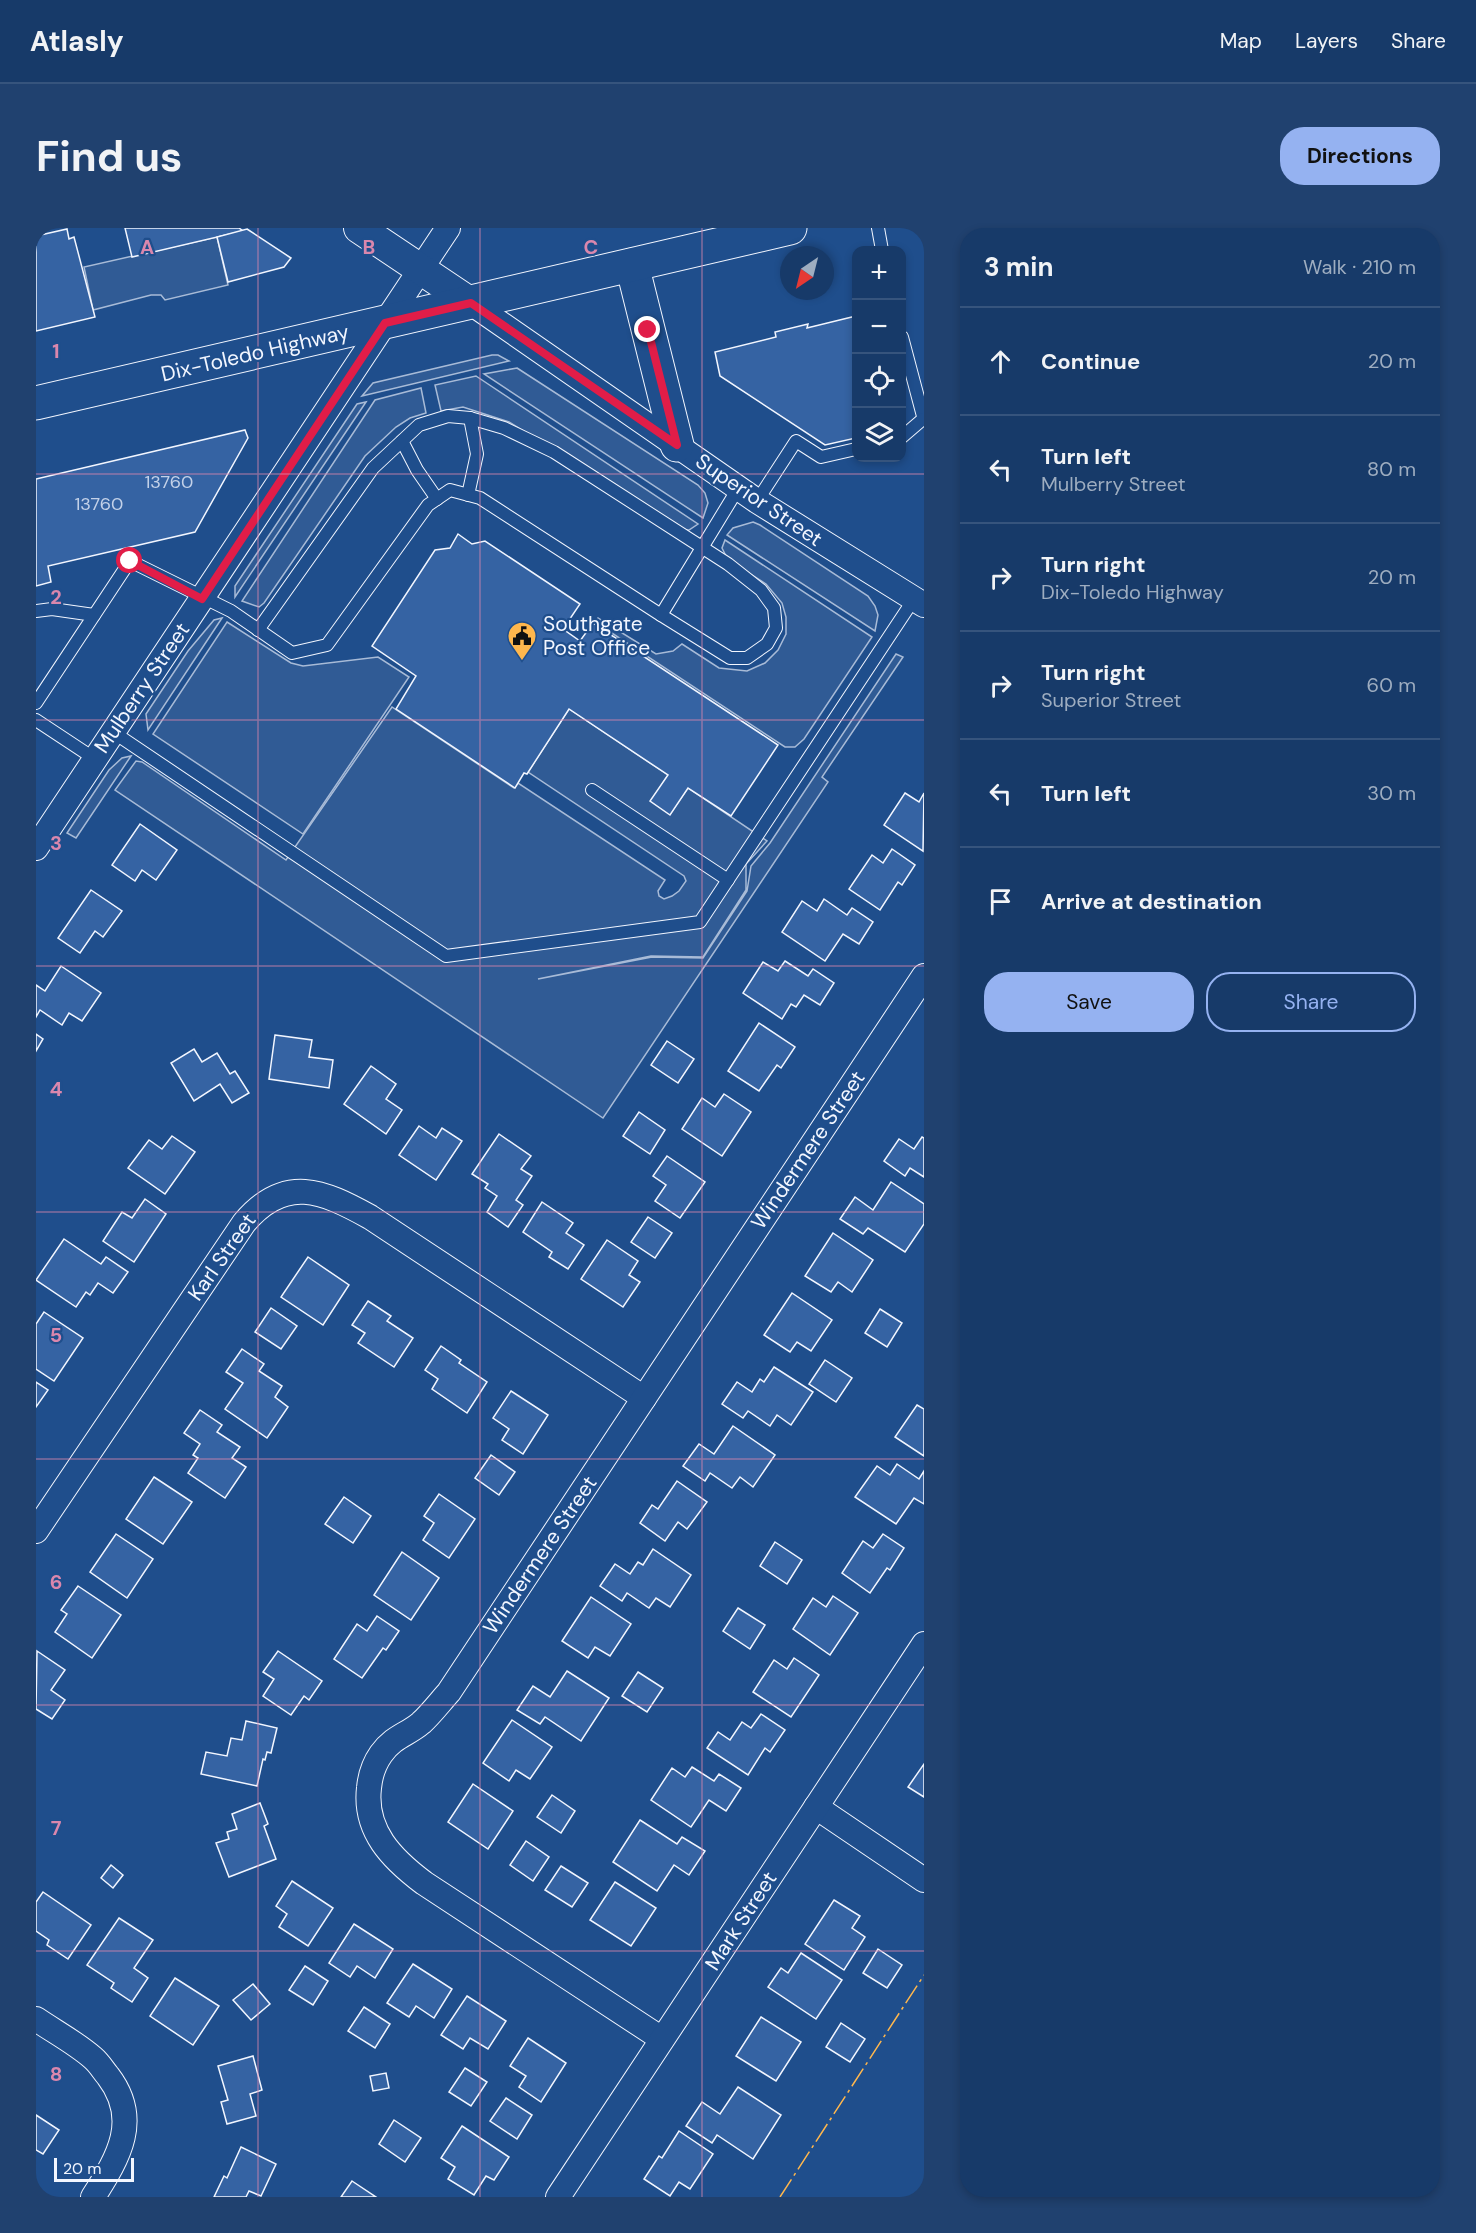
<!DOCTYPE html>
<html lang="en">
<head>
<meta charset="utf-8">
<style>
	body { margin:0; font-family:"DM Sans",sans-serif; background:#20416f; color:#f1f3f6 }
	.controls { position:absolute; right:18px; top:18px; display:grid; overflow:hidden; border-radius:12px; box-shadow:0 3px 9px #0003 }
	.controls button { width:54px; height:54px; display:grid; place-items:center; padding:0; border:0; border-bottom:2px solid #36547d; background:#173a69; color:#f1f3f6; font:30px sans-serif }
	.compass { position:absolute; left:744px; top:18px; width:54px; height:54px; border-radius:50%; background:#173a69; box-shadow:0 3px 9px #0003; rotate:215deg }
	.scale { position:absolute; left:18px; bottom:15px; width:80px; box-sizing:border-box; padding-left:6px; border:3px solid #f2f6ff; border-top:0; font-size:16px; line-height:21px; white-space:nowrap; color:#f2f6ff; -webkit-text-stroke:4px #1f4e8c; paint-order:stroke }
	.stop { position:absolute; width:18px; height:18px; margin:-14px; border:4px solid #e11d48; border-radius:50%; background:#fff }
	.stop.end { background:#e11d48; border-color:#fff; box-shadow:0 2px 6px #0008 }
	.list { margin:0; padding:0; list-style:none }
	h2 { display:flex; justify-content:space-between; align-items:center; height:78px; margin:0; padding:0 24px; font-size:26px }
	h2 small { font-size:20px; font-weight:400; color:#9eadc0 }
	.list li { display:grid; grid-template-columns:39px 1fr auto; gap:18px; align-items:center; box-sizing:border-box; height:108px; padding:0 24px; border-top:2px solid #36547d }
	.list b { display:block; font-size:22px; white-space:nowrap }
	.list p { margin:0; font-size:20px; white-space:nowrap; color:#9eadc0 }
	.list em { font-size:20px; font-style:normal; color:#9eadc0 }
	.actions { display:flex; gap:12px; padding:18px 24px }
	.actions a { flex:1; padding:14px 0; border:2px solid #95b2f1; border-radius:24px; text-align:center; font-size:21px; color:#95b2f1 }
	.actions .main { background:#95b2f1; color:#111 }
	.icon { flex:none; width:33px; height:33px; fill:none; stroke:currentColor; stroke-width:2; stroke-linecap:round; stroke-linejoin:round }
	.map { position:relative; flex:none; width:888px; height:1969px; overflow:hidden; border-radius:24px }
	header { display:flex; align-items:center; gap:36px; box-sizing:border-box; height:84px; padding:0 30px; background:#173a69; border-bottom:2px solid #36547d }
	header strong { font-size:28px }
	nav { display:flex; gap:33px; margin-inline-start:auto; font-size:21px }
	.intro { display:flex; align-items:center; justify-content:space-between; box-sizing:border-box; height:144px; padding:0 36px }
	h1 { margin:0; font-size:42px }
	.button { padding:15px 27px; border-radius:24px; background:#95b2f1; color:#111; font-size:21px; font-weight:700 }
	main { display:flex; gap:36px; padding:0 36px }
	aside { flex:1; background:#173a69; border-radius:24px; box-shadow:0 3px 9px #0003 }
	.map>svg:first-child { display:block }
	.built { fill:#305b95; stroke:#a8bbd7; stroke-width:1.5 }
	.building { fill:#3563a3; stroke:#f2f6ff; stroke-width:1.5 }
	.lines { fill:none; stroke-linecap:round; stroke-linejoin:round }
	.service-casing { stroke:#f2f6ff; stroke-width:14 }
	.minor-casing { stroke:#f2f6ff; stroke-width:26 }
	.tertiary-casing { stroke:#f2f6ff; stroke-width:32 }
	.primary-casing { stroke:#f2f6ff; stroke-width:35 }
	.service { stroke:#1f4e8c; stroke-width:12 }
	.minor { stroke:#1f4e8c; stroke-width:24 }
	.tertiary { stroke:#1f4e8c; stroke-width:30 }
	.primary { stroke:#1f4e8c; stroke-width:33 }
	.power { stroke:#ffb74d; stroke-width:1.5; stroke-dasharray:21 4.5 3 4.5; stroke-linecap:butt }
	.route { stroke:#e11d48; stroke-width:8 }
	.grid { fill:none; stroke:#da87ad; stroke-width:1.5; stroke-opacity:0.55 }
	.labels { text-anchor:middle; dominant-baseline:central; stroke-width:4.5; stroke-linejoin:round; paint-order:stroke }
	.number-label { font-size:18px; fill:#c3d1e8 }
	.street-label { font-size:21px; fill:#f2f6ff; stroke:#1f4e8c }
	.poi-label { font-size:21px; fill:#f2f6ff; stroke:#1f4e8c; text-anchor:start }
	.grid-label { font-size:20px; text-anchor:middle; font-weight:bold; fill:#da87ad; stroke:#1f4e8c; stroke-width:4.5; stroke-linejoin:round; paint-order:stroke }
</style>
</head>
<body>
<header>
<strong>Atlasly</strong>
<nav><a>Map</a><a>Layers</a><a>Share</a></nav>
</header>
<div class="intro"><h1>Find us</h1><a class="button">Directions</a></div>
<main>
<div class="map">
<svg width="888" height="1969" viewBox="0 0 888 1969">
	<rect width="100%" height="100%" fill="#1f4e8c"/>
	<g class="built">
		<path d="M181,9l11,48 -63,15 -4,-5h-10l-58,15 -9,-43z"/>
		<path d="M456,127h6l11,6 -147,35 11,-13z"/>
		<path d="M481,140l181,117 7,8 3,10 -5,15 -219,-144z"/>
		<path d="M440,148l222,148 -9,6h-6l-174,-108 -46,-15 -22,4 -6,-26z"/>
		<path d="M385,160l5,25 -16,5 -14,9 -31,29 -101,147 -5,4 -17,-6 133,-201z"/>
		<path d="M330,174l-131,195v-11l122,-182z"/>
		<path d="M717,294l7,3 108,71 7,10 3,9 -3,16 -148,-96 6,-7z"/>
		<path d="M689,312l147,97 -68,102 -9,8h-10l-190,-125 3,-4 58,36 17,-3 9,-7 37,24 28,3 18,-8 13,-13 8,-16v-17l-4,-14 -16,-19 -38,-24 -6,-12z"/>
		<path d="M186,390l-74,112 -2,-16 42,-63 26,-31z"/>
		<path d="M191,394l64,41 12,3 75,-9 31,20 -106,157 -150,-100z"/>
		<path d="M860,426l7,3 -81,120 6,5 -225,336 -488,-328 21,-29 6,1 144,98 106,-153 122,81 4,-5 147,97 -7,11 1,5 5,3 8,-3 7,-5 7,-10 -2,-5 -156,-104 41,-63 99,66 -17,26 19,13 18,-26 79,53 -21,23v26l-43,67 -52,-1 -113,23 114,-22 51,1 44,-67 4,-25 19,-23z"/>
		<path d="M95,528l-55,82 -9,-5 42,-63 13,-12z"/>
	</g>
	<g class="building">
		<path d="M89,0h114l4,3 -111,26z"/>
		<path d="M31,1l2,10 5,-2 21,80 -59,14v-95z"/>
		<path d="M211,1l44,29 -7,9 -56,15 -11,-45z"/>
		<path d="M820,88v122l-31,7 -105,-69 -5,-24 61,-15 -1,-5 33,-8 -1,4z"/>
		<path d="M209,202l3,8 -53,94 -147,34 3,16 -15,4v-107z"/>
		<path d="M422,306l14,10 13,-3 95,63 -17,25 17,12 13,-18 185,122 -47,71 -43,-28 -18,27 -20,-14 18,-26 -99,-66 -42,65 -3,-1 -9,15 -119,-79 20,-33 -44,-30 63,-96 15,-2z"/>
		<path d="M869,565l14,9 5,-9 -1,58 -39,-26z"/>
		<path d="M104,596l37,26 -21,30 -14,-10 -7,11 -23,-16z"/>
		<path d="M856,621l23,16 -13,20 -4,-3 -18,28 -31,-21 23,-34 11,8z"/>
		<path d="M55,662l31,21 -19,26 -8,-6 -15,22 -22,-15z"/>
		<path d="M788,671l23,16 5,-7 21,14 -14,22 -16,-10 -18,27 -43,-29 20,-31 15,10z"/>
		<path d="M749,733l23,15 5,-7 21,14 -14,22 -16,-10 -8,12 -5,-3 -9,15 -39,-26 20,-31 15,9z"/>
		<path d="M25,738l40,27 -19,28 -13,-8 -7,12 -22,-15 -4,7v-32l9,6z"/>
		<path d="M723,795l36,24 -14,21 -4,-3 -18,26 -31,-20z"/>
		<path d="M0,806l7,5 -7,12z"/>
		<path d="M239,807l37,5 -3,17 24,3 -4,28 -60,-9z"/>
		<path d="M631,813l27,18 -16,24 -27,-18z"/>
		<path d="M158,821l8,13 15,-9 13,21 5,-3 14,22 -17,10 -12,-19 -26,17 -23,-38z"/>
		<path d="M335,838l25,18 -10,15 16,11 -16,24 -42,-30z"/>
		<path d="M688,866l27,18 -29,44 -40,-27 20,-31 13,9z"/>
		<path d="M603,884l26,18 -15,24 -27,-18z"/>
		<path d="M383,898l17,12 6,-10 20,13 -26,39 -37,-25z"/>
		<path d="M463,906l32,22 -10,13 11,7 -16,24 7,5 -15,22 -21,-15 10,-16 -12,-8 3,-4 -16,-10z"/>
		<path d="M136,908l23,16 -30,42 -37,-26 21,-28 13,9z"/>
		<path d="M886,909l2,1v39l-14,-9 -5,8 -21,-15 15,-22 15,10z"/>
		<path d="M631,928l38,26 -25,36 -25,-17 11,-16 -13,-9z"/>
		<path d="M855,954l33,22v20l-19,28 -37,-24 -5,6 -23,-15 15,-22 18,13z"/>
		<path d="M109,971l21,15 -32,48 -31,-21 19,-29 10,6z"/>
		<path d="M506,974l31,21 -7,10 18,12 -16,24 -19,-12 3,-5 -29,-20z"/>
		<path d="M612,989l24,16 -17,25 -24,-16z"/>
		<path d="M797,1005l40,27 -21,32 -14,-10 -7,10 -26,-16z"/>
		<path d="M28,1011l37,25 5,-7 22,15 -15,21 -15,-10 -8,12 -4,-3 -10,15 -40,-27z"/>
		<path d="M571,1012l31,21 -9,14 11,7 -17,25 -42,-28z"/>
		<path d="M272,1029l41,28 -26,40 -42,-28z"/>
		<path d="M756,1065l40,27 -21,31 -14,-9 -7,10 -26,-17z"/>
		<path d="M332,1073l23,15 -4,5 26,17 -19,29 -36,-24 7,-10 -13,-8z"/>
		<path d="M235,1080l26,18 -16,23 -26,-17z"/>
		<path d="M844,1081l22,14 -15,24 -22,-14z"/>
		<path d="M8,1084l39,26 -29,43 -18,-12v-45z"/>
		<path d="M405,1118l20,14 -2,3 28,19 -20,31 -35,-24 6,-10 -13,-9z"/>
		<path d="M206,1121l22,15 -5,7 23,15 -7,11 13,10 -21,31 -42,-29 18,-26 -17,-11z"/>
		<path d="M789,1132l27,18 -16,24 -27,-18z"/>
		<path d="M738,1139l39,25 -22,33 -14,-10 -7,11 -22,-15 -5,7 -21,-14 15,-22 15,10 8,-13 4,3z"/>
		<path d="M0,1154l12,8 -12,17z"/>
		<path d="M475,1163l37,24 -25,39 -21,-14 7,-11 -16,-11z"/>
		<path d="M881,1177l7,4v47l-29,-19z"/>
		<path d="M164,1182l22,15 -5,7 23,15 -8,11 14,9 -21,31 -37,-25 10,-15 -5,-3 7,-11 -16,-11z"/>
		<path d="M697,1198l42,29 -22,32 -13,-10 -8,11 -22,-15 -5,8 -22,-15 16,-22 15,10z"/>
		<path d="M455,1227l24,17 -16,23 -24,-17z"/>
		<path d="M861,1236l22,15 5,-8v33l-10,-6 -18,26 -41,-27 22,-31 13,9z"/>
		<path d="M118,1249l38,25 -29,42 -37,-25z"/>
		<path d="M641,1253l30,21 -20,27 -9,-7 -13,19 -25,-18 12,-18 6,4z"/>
		<path d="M403,1266l36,25 -26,39 -26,-18 11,-17 -10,-7z"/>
		<path d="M308,1269l27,19 -18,27 -28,-19z"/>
		<path d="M80,1306l37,25 -26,39 -37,-26z"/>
		<path d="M847,1306l21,14 -14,22 -3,-2 -17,25 -28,-20 21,-32 10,7z"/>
		<path d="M739,1314l27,18 -15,24 -27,-18z"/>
		<path d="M617,1321l38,26 -21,32 -14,-9 -7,10 -22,-15 -5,8 -22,-15 15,-22 15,10 8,-12 5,3z"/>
		<path d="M366,1324l37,26 -28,42 -37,-25z"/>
		<path d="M42,1358l43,29 -29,43 -37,-26 12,-18 -6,-4z"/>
		<path d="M797,1368l25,17 -28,42 -37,-26 20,-31 13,9z"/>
		<path d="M555,1369l40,27 -21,32 -15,-9 -7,11 -26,-17z"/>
		<path d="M702,1380l27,17 -15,24 -27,-18z"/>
		<path d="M341,1388l22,15 -13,19 -3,-2 -21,30 -28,-19 23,-35 10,7z"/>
		<path d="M1,1423l28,19 -14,20 14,10 -13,19 -16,-10z"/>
		<path d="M242,1423l44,30 -13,19 -5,-4 -13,19 -28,-19 11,-17 -11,-7z"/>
		<path d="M758,1430l25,17 -28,42 -38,-25 21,-32 13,9z"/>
		<path d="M531,1443l42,27 -28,43 -36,-24 -5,7 -23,-14 16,-24 17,11z"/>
		<path d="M602,1444l25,16 -16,24 -25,-16z"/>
		<path d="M725,1486l24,16 -15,22 -5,-4 -17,27 -41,-27 11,-16 12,8 12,-18 9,6z"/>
		<path d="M476,1492l40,27 -22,32 -14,-9 -7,11 -26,-18z"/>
		<path d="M210,1493l31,7 -6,25 -4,-1 -2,8 -2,-1 -6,27 -56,-12 5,-22 21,4 4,-18 11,2z"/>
		<path d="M888,1536v33l-16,-10z"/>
		<path d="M656,1539l22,14 5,-7 22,14 -15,23 -17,-11 -18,27 -40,-27 21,-32 13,9z"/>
		<path d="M437,1556l40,27 -25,38 -40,-27z"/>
		<path d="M516,1567l23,16 -14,22 -24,-16z"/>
		<path d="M224,1575l8,21 -4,2 12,33 -47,18 -13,-34 13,-4 -2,-7 10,-3 -5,-15z"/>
		<path d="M604,1592l37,24 5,-7 23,14 -16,24 -15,-10 -17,26 -44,-29z"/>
		<path d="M490,1613l23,16 -16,24 -23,-16z"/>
		<path d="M75,1637l12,10 -10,13 -12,-10z"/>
		<path d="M525,1638l27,17 -16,24 -27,-17z"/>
		<path d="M256,1653l41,27 -25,38 -29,-19 8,-13 -11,-8z"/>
		<path d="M579,1654l41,26 -25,38 -41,-26z"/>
		<path d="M7,1664l48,33 -23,34 -21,-14 2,-5 -13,-9v-29z"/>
		<path d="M798,1672l26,16 -8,12 13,9 -21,33 -39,-26z"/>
		<path d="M83,1690l34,22 -19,28 14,10 -16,24 -21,-14 3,-5 -27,-18z"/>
		<path d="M318,1696l39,25 -18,29 -18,-12 -7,11 -21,-14z"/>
		<path d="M842,1721l24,16 -15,23 -24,-15z"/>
		<path d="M765,1725l41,27 -26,39 -48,-32 13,-19 7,5z"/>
		<path d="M377,1736l39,25 -18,29 -18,-12 -7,11 -22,-14z"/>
		<path d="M269,1738l23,15 -15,24 -24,-15z"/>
		<path d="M139,1750l44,28 -26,39 -43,-29z"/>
		<path d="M217,1756l17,20 -19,16 -18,-20z"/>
		<path d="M431,1768l39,25 -18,28 -18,-11 -7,11 -22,-14z"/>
		<path d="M328,1779l26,17 -15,24 -27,-17z"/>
		<path d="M725,1789l40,25 -25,39 -40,-25z"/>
		<path d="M805,1795l24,16 -15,23 -24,-15z"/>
		<path d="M492,1810l38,25 -25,39 -22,-15 7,-11 -16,-10z"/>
		<path d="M217,1828l9,34 -12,4 6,22 -29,8 -6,-22 7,-2 -10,-34z"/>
		<path d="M429,1840l22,14 -16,24 -22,-14z"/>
		<path d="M350,1845l3,15 -16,3 -3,-15z"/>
		<path d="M702,1859l43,28 -28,44 -36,-24 -5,8 -26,-17 16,-24 18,12z"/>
		<path d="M470,1870l26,17 -15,24 -27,-18z"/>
		<path d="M0,1887l23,15 -16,24 -7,-4z"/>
		<path d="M358,1892l27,18 -16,24 -26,-18z"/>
		<path d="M426,1898l47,31 -15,23 -8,-4 -12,19 -26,-16 7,-12 -14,-9z"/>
		<path d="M643,1903l34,23 -23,35 -11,-7 -9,14 -26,-17 15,-23 3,2z"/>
		<path d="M205,1919l35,17 -15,32 -12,-5 -3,6h-32l10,-21 3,2z"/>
		<path d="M316,1953l24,16h-35z"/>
	</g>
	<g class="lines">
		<g class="service-casing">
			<g id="service">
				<path d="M842,0l4,22"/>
				<path d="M866,109l22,83"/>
				<path d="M866,209l21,-18"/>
				<path d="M366,213l15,29 20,29"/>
				<path d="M432,267l9,-41 -7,-36"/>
				<path d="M721,273l39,-60 25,16 35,-8"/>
				<path d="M0,383l16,-2 42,6"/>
				<path d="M222,402l115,-162 46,-43 29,-9 22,2 34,10 50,24 174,112 33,26 13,18 2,20 -9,16 -20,14h-17l-69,-43"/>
				<path d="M0,475l94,-142 101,50 61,42 35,-8 101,-140 22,-15 30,8 181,117 78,-128"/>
				<path d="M0,492l59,39"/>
				<path d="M77,504l333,224 254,-34 214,-323"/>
				<path d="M556,562l136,90"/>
			</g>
		</g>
		<g class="minor-casing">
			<g id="minor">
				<path d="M435,75l286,198 167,104"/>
				<path d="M0,620l412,-620"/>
				<path d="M0,1303l208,-308c41,-49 79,-32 126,-6l274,181"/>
				<path d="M780,1579l108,73"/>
				<path d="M0,1791c19,13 40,24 57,39 6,5 10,12 15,18 33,43 11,81 -15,121"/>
				<path d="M626,1811l-238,-156c-32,-24 -60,-52 -55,-95 1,-11 5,-24 12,-34 13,-18 26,-19 40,-31 10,-9 19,-21 28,-31l475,-716"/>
				<path d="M522,1969l366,-553"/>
			</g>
		</g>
		<g class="tertiary-casing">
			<path id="tertiary" d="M323,0l112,75"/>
		</g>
		<g class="primary-casing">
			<g id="primary">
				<path d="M596,37l45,180"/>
				<path d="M0,175l754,-175"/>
			</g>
		</g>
		<use href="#service" class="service"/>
		<use href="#minor" class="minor"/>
		<use href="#tertiary" class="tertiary"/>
		<use href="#primary" class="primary"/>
		<path class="power" d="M744,1969l144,-222"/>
	</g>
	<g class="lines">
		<path class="route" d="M94,333l72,38 183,-276 86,-20 206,142 -29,-115"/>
	</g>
	<path class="grid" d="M222,0v1969M444,0v1969M666,0v1969M0,246h888M0,492h888M0,738h888M0,984h888M0,1231h888M0,1477h888M0,1723h888"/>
	<defs>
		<g id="civic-pin" transform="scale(1.5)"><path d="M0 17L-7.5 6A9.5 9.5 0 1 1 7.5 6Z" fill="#ffb74d" stroke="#1f4e8c"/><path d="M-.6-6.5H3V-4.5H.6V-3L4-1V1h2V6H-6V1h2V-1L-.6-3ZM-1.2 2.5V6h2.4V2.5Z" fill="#111"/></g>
	</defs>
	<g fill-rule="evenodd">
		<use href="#civic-pin" x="486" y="408"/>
	</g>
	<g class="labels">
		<g class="number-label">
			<text x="133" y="254">13760</text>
			<text x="63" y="276">13760</text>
		</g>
		<g class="street-label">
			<text transform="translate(219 125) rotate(-13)">Dix-Toledo Highway</text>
			<text transform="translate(723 272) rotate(34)">Superior Street</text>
			<text transform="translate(106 460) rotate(-56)">Mulberry Street</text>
			<text transform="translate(772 922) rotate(-56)">Windermere Street</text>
			<text transform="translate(186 1029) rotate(-55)">Karl Street</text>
			<text transform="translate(504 1327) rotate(-56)">Windermere Street</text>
			<text transform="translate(705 1693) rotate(-57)">Mark Street</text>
		</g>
		<g class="poi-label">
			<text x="507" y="396">Southgate<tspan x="507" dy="24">Post Office</tspan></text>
		</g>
	</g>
	<g class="grid-label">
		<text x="111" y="26">A</text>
		<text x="333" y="26">B</text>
		<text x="555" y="26">C</text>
		<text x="20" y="130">1</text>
		<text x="20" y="376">2</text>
		<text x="20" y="622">3</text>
		<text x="20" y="868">4</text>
		<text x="20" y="1114">5</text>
		<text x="20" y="1361">6</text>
		<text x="20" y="1607">7</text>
		<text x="20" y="1853">8</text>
	</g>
</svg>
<div class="controls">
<button>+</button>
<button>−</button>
<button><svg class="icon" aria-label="locate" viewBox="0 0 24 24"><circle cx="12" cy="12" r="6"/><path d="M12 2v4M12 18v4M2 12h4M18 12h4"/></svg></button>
<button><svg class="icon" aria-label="layers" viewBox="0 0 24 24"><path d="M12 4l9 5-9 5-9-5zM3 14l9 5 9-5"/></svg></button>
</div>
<svg class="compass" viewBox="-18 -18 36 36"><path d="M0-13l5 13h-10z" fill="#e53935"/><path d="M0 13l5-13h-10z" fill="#9eadc0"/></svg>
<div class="scale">20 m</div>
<div class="stop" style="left:94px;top:333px"></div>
<div class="stop end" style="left:612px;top:102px"></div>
</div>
<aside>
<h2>3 min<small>Walk · 210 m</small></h2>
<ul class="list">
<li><svg class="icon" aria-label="ahead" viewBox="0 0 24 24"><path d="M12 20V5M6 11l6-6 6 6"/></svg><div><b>Continue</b></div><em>20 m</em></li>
<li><svg class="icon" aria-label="left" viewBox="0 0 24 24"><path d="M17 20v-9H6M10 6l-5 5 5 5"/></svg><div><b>Turn left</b><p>Mulberry Street</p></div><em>80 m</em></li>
<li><svg class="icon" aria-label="right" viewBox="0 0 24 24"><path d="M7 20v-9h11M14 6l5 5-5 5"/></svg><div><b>Turn right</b><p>Dix-Toledo Highway</p></div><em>20 m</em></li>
<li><svg class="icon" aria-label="right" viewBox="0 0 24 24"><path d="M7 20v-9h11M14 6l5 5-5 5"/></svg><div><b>Turn right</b><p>Superior Street</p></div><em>60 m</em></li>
<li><svg class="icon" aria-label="left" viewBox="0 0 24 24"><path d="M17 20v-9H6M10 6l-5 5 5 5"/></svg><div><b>Turn left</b></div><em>30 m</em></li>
<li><svg class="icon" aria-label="arrive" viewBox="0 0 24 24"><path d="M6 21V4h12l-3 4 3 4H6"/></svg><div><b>Arrive at destination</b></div></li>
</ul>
<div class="actions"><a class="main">Save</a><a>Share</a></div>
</aside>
</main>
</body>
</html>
